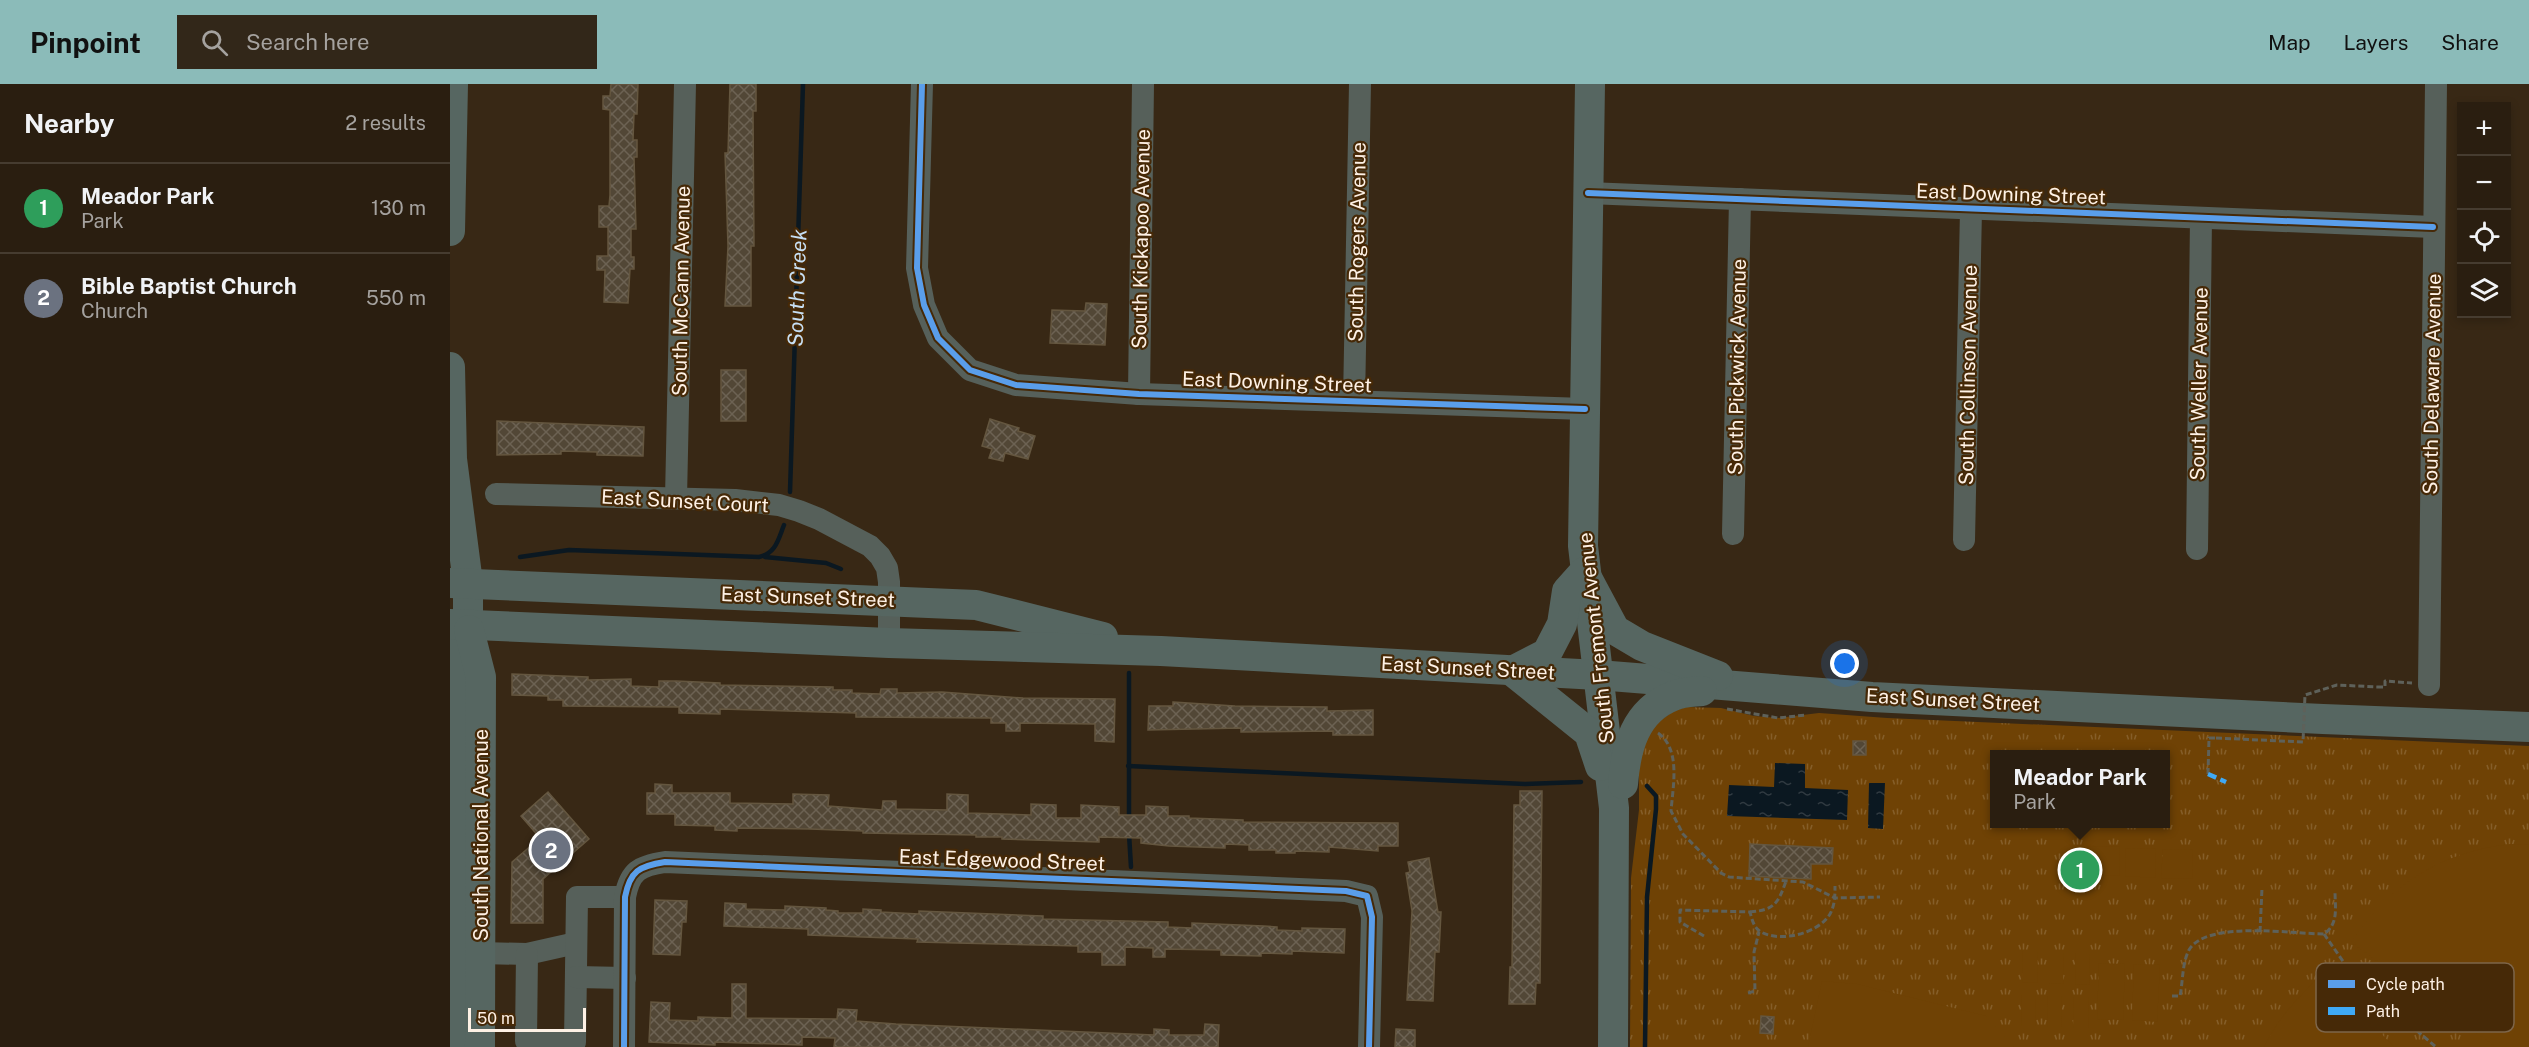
<!DOCTYPE html>
<html lang="en">
<head>
<meta charset="utf-8">
<style>
	body { margin:0; font-family:"Public Sans",sans-serif; background:#322719; color:#f1f3f6 }
	.controls { position:absolute; right:18px; top:18px; display:grid; overflow:hidden; border-radius:0px; box-shadow:0 3px 9px #0003 }
	.controls button { width:54px; height:54px; display:grid; place-items:center; padding:0; border:0; border-bottom:2px solid #463c30; background:#2a1e10; color:#f1f3f6; font:30px sans-serif }
	.scale { position:absolute; left:18px; bottom:15px; width:118px; box-sizing:border-box; padding-left:6px; border:3px solid #fef1e5; border-top:0; font-size:16px; line-height:21px; white-space:nowrap; color:#fef1e5; -webkit-text-stroke:4px #462907; paint-order:stroke }
	.you { position:absolute; left:1395px; top:580px; width:21px; height:21px; margin:-15px; border:4px solid #fff; border-radius:50%; background:#1a73e8; box-shadow:0 0 0 9px #1a73e833 }
	.badge { display:grid; place-items:center; width:39px; height:39px; border-radius:50%; background:#8bbbb9; color:#fff; font-size:20px; font-weight:700 }
	.pin { position:absolute; translate:-50% -50%; border:3px solid #fff; box-shadow:0 2px 6px #0006 }
	.popup { position:absolute; left:1540px; top:666px; width:180px; height:78px; box-sizing:border-box; display:grid; place-content:center; border-radius:0px; background:#2a1e10; filter:drop-shadow(0 2px 4px #0005); font-size:20px; white-space:nowrap; color:#a5a29f }
	.popup b { font-size:22px; color:#f1f3f6 }
	.popup::after { content:''; position:absolute; left:50%; top:100%; margin-left:-12px; border:12px solid transparent; border-top-color:#2a1e10 }
	.list { margin:0; padding:0; list-style:none }
	h2 { display:flex; justify-content:space-between; align-items:center; height:78px; margin:0; padding:0 24px; font-size:26px }
	h2 small { font-size:20px; font-weight:400; color:#a5a29f }
	.list li { display:grid; grid-template-columns:39px 1fr auto; gap:18px; align-items:center; box-sizing:border-box; height:90px; padding:0 24px; border-top:2px solid #463c30 }
	.list b { display:block; font-size:22px; white-space:nowrap }
	.list p { margin:0; font-size:20px; white-space:nowrap; color:#a5a29f }
	.list em { font-size:20px; font-style:normal; color:#a5a29f }
	.icon { flex:none; width:33px; height:33px; fill:none; stroke:currentColor; stroke-width:2; stroke-linecap:round; stroke-linejoin:round }
	.map { position:relative; flex:none; width:2079px; height:963px; overflow:hidden }
	header { display:flex; align-items:center; gap:36px; box-sizing:border-box; height:84px; padding:0 30px; background:#8bbbb9; color:#111 }
	header strong { font-size:28px }
	nav { display:flex; gap:33px; margin-inline-start:auto; font-size:21px }
	.search { width:420px; height:54px; background:#322719; display:flex; align-items:center; gap:15px; box-sizing:border-box; padding:0 21px; border-radius:0px; color:#a5a29f; font-size:22px }
	main { display:flex }
	aside { flex:1; background:#2a1e10 }
	.map>svg:first-child { display:block }
	.grass { fill:url(#grass-tufts); fill-rule:evenodd }
	.garden { fill:#6f4205 }
	.water { fill:url(#water-ripples) }
	.lines { fill:none; stroke-linecap:round; stroke-linejoin:round }
	.stream { stroke:#0b1821; stroke-width:4.5 }
	.building { fill:url(#building-cross-hatch); stroke:#64563f; stroke-width:1.5 }
	.path { stroke:#5e615a; stroke-width:3; stroke-dasharray:6 3; stroke-linecap:butt }
	.minor { stroke:#56605a; stroke-width:22 }
	.major { stroke:#566661; stroke-width:30 }
	.path-bridge { stroke:#5e615a; stroke-width:3; stroke-dasharray:6 3; stroke-linecap:butt }
	.quiet { stroke:#3fa9f5; stroke-width:4.5; stroke-dasharray:9 4.5; stroke-linecap:butt }
	.cycleway-casing { stroke:#462907; stroke-width:10 }
	.cycleway { stroke:#5a9eea; stroke-width:6 }
	.labels { text-anchor:middle; dominant-baseline:central; stroke-width:4.5; stroke-linejoin:round; paint-order:stroke }
	.street-label { font-size:20px; fill:#fef1e5; stroke:#462907 }
	.water-label { font-size:21px; font-style:italic; fill:#c7dff4; stroke:#462907 }
	.key { fill:#462907; stroke:#7d654a; stroke-width:1.5 }
	.key-label { font-size:16px; fill:#fef1e5 }
</style>
</head>
<body>
<header>
<strong>Pinpoint</strong>
<div class="search"><svg class="icon" aria-label="search" viewBox="0 0 24 24"><circle cx="10" cy="10" r="6"/><path d="M15 15l6 6"/></svg>Search here</div>
<nav><a>Map</a><a>Layers</a><a>Share</a></nav>
</header>
<main>
<aside>
<h2>Nearby<small>2 results</small></h2>
<ul class="list">
<li><span class="badge" style="background:#2e9e5b">1</span><div><b>Meador Park</b><p>Park</p></div><em>130 m</em></li>
<li><span class="badge" style="background:#6b7280">2</span><div><b>Bible Baptist Church</b><p>Church</p></div><em>550 m</em></li>
</ul>
</aside>
<div class="map">
<svg width="2079" height="963" viewBox="0 0 2079 963">
	<defs>
		<pattern id="grass-tufts" width="24" height="20" patternUnits="userSpaceOnUse" patternTransform="scale(1.5)"><rect width="24" height="20" fill="#6f4205"/><path d="M3 7l-1-3M5 7V3M7 7l1-3M15 17l-1-3M17 17v-4M19 17l1-3" fill="none" stroke="#855e29"/></pattern>
		<pattern id="water-ripples" width="26" height="14" patternUnits="userSpaceOnUse" patternTransform="scale(1.5)"><rect width="26" height="14" fill="#0b1821"/><path d="M2 4q2-2 4 0t4 0M15 11q2-2 4 0t4 0" fill="none" stroke="#303a41"/></pattern>
		<pattern id="building-cross-hatch" width="8" height="8" patternUnits="userSpaceOnUse" patternTransform="scale(1.5)"><rect width="8" height="8" fill="#524736"/><path d="M0 0l8 8M0 8l8-8" fill="none" stroke="#6c6253"/></pattern>
	</defs>
	<rect width="100%" height="100%" fill="#382815"/>
	<path class="grass" d="M1237,623l34,1 33,8 24,2 41,-5 68,5 642,28v301h-899l1,-169 8,-68v-53l11,-29 25,-18zM1544,670h172v70h-172z"/>
	<g class="garden">
		<path d="M2061,760l18,1v202h-33l-145,-105c41,-59 89,-90 160,-98z"/>
		<path d="M1639,762l31,1 -1,29 -31,-1z"/>
		<path d="M1676,764l30,1 -1,29 -30,-2z"/>
		<path d="M1713,765l30,1 -1,29 -31,-1z"/>
		<path d="M1573,867h15l-1,32 -15,-1z"/>
		<path d="M1599,868h15l-1,32 -14,-1z"/>
		<path d="M1626,869h14l-1,32 -14,-1z"/>
		<path d="M1649,879l26,1 -2,56 -26,-1z"/>
		<path d="M1684,880l26,1 -3,57 -25,-2z"/>
		<path d="M1873,889l71,74h-130c14,-29 35,-51 59,-74z"/>
		<path d="M1372,897l35,3 129,32 28,31h-206z"/>
		<path d="M1572,910h14l-1,32h-14z"/>
		<path d="M1598,911h14l-1,32h-14z"/>
		<path d="M1624,912h15l-1,32h-15z"/>
	</g>
	<g class="water">
		<path d="M1325,679l30,1v24l43,2 -1,30 -120,-4 2,-31 45,2z"/>
		<path d="M1419,699h16l-2,46 -15,-1z"/>
	</g>
	<g class="lines">
		<g class="stream">
			<path d="M340,408l13,-408"/>
			<path d="M70,473l49,-7 190,7c17,-4 19,-17 25,-32"/>
			<path d="M315,473l61,6 15,6"/>
			<path d="M678,682l397,18 56,-2"/>
			<path d="M679,736v-147"/>
			<path d="M679,750l2,33"/>
			<path d="M1195,963l2,-150 9,-88v-13l-9,-10"/>
		</g>
	</g>
	<g class="building">
		<path d="M161,0h27l-1,30h-3l-1,26h4v17h-3l2,72h-5v28h3v12h-4l-2,34 -24,-1 1,-32h-8v-14h11v-29h-9v-21h10l1,-11v-85l-7,-1v-13h7z"/>
		<path d="M280,0h26v27h-3l1,135h-3v60h-26l3,-60 -3,-93h3z"/>
		<path d="M636,219l21,1 -2,41 -55,-2 2,-33 33,1z"/>
		<rect x="271" y="286" width="25" height="51"/>
		<path d="M540,335l29,9 -1,3 17,5 -7,23 -23,-6 -2,8 -14,-3 3,-9 -10,-3z"/>
		<path d="M47,337l147,6 -1,29 -46,-1v-3l-36,-1v3l-64,1z"/>
		<path d="M62,590l76,3v3l43,-1v7l28,1v-6h17l44,2v2l113,2v3h19v3l28,1 1,-5h16v4l45,-1 81,6 92,1 -1,43 -19,-1v-17l-75,-1v8h-14v-8h-15v-5l-135,-1v-4l-136,-4v5l-41,-1v-6l-116,-1v-6h-15v-4l-36,-1z"/>
		<path d="M723,618l62,4 92,1v4l46,-1v25h-40v-4l-92,1v-4l-93,2 1,-24h24z"/>
		<rect x="1403" y="657" width="13" height="14"/>
		<path d="M205,700l17,1v8h58v10l63,1v-10l36,1 -1,11 54,4 1,-9h13v8l51,1v-16l21,1v18l63,2v-11l25,1v13h25v-13l38,2v8h27v-9l22,1v9h21v2l54,2v2l155,1v23h-20v5l-49,-4v5l-34,-1v2h-19v-3h-27v-5l-24,-1v4l-56,-2 -28,-3v-5l-42,-1v5l-97,-3v-2h-26v-2l-113,-2v-2l-53,-2 -73,-1v3l-22,-1v-4l-40,-1v-11h-28v-21h8z"/>
		<path d="M1070,707h22l-2,192h-4l-1,21h-26l1,-37h2l2,-162h6z"/>
		<path d="M98,708l41,47 -46,40v44h-32l1,-61 28,-24 -19,-22z"/>
		<path d="M1300,760l83,4 -1,16h-21v15l-62,-3z"/>
		<path d="M979,774l9,54h3l-2,40h-4l-2,49 -26,-1 5,-89 -6,-38 4,-1 -2,-10z"/>
		<path d="M205,816l32,1 -1,21h-4l-2,33 -27,-1z"/>
		<path d="M275,819l21,1v5l39,1v-4l41,2v2l12,1v2h25v-4l18,1v2l38,2v-3l124,5v3l125,3v5l24,1v-5l72,3 13,1v3l25,1v-3l43,1 -1,24 -52,-2v3l-31,-1v3l-40,-1v-5l-56,-1v8h-12v-9l-28,-1v18h-23v-13h-24v-6l-161,-4 1,-3 -110,-4v-6l-84,-3z"/>
		<path d="M282,900h14v34l91,1 1,-10 19,1 -1,11 40,3 258,11v-6l15,1v5h35l1,-11 14,1 -1,22h-384l1,-9 -33,-1v8l-87,-3v3l-66,-3 2,-40 19,1 -1,17 29,1v-4l34,1z"/>
		<path d="M1311,932l13,1 -1,17 -13,-1z"/>
		<path d="M946,945l19,1v17h-20z"/>
	</g>
	<g class="lines">
		<g class="path">
			<path d="M1927,603h8v-6l27,2"/>
			<path d="M1277,625l51,9 28,-3"/>
			<path d="M1208,649c23,16 15,53 13,78l12,23 38,39 8,4 74,5 32,16 45,-1"/>
			<path d="M1758,690l1,-36h7"/>
			<path d="M1300,828c24,-2 28,-8 36,-31"/>
			<path d="M1810,848l2,-44"/>
			<path d="M1874,850l30,43 82,70"/>
			<path d="M1254,852l-24,-14v-12l70,2c2,8 4,16 11,20 20,11 58,1 69,-18 5,-9 5,-19 5,-28"/>
			<path d="M1298,909l7,-2 -1,-39 5,-20"/>
			<path d="M1722,912h8c3,-14 2,-33 9,-46 17,-30 105,-16 135,-16 15,-10 11,-27 11,-43"/>
		</g>
		<g class="minor">
			<path d="M472,0l-5,184 7,37 14,33 32,32 46,15 123,9 446,15"/>
			<path d="M1138,109l845,34"/>
			<path d="M689,310l4,-310"/>
			<path d="M904,317l6,-317"/>
			<path d="M46,410l239,6 44,5 20,6 20,8 51,27 10,10 7,12 2,14v61"/>
			<path d="M226,414l9,-414"/>
			<path d="M1283,450l7,-335"/>
			<path d="M1514,456l7,-330"/>
			<path d="M1747,465l4,-331"/>
			<path d="M1979,601l7,-601"/>
			<path d="M30,869l47,1 49,-11"/>
			<path d="M77,870l-1,87 49,1 2,-145h48"/>
			<path d="M126,893l49,1"/>
			<path d="M174,963l1,-150c5,-26 14,-31 40,-35l681,29 21,5 5,21 -3,130"/>
		</g>
		<g class="major">
			<path d="M1140,0l-7,462 31,262 -1,239"/>
			<path d="M0,147l3,-147"/>
			<path d="M0,283l2,92 16,124v42l-14,62 -2,360"/>
			<path d="M0,499l526,22 127,32"/>
			<path d="M0,540l439,19 272,8 437,24 274,22 451,22 206,8"/>
			<path d="M19,546l12,47 -1,370"/>
			<path d="M1150,682l-11,-33 -77,-62 35,-18 15,-29 5,-33 17,-19 31,58 27,16 76,30"/>
			<path d="M1173,700c3,-37 12,-73 50,-88 9,-4 20,-4 29,-5"/>
		</g>
		<path class="path-bridge" d="M1766,654l87,4 2,-47 32,-10 40,2"/>
		<path class="quiet" d="M1758,690l18,8"/>
		<g class="cycleway-casing">
			<g id="cycleway">
				<path d="M472,0l-5,184 7,37 14,33 32,32 46,15 123,9 446,15"/>
				<path d="M1138,109l845,34"/>
				<path d="M174,963l1,-150c5,-26 14,-31 40,-35l681,29 21,5 5,21 -3,130"/>
			</g>
		</g>
		<use href="#cycleway" class="cycleway"/>
	</g>
	<g class="labels">
		<g class="street-label">
			<text transform="translate(1561 110) rotate(2)">East Downing Street</text>
			<text transform="translate(691 155) rotate(-89)">South Kickapoo Avenue</text>
			<text transform="translate(907 158) rotate(-89)">South Rogers Avenue</text>
			<text transform="translate(231 207) rotate(-89)">South McCann Avenue</text>
			<text transform="translate(1287 283) rotate(-89)">South Pickwick Avenue</text>
			<text transform="translate(1518 291) rotate(-89)">South Collinson Avenue</text>
			<text transform="translate(827 298) rotate(2)">East Downing Street</text>
			<text transform="translate(1749 300) rotate(-89)">South Weller Avenue</text>
			<text transform="translate(1982 300) rotate(-89)">South Delaware Avenue</text>
			<text transform="translate(235 417) rotate(3)">East Sunset Court</text>
			<text transform="translate(358 513) rotate(2)">East Sunset Street</text>
			<text transform="translate(1146 554) rotate(-96)">South Fremont Avenue</text>
			<text transform="translate(1018 584) rotate(3)">East Sunset Street</text>
			<text transform="translate(1503 616) rotate(3)">East Sunset Street</text>
			<text transform="translate(31 751) rotate(-90)">South National Avenue</text>
			<text transform="translate(552 776) rotate(2)">East Edgewood Street</text>
		</g>
		<g class="water-label">
			<text transform="translate(347 204) rotate(-88)">South Creek</text>
		</g>
	</g>
	<rect x="1866" y="879" width="198" height="69" rx="9" class="key"/>
	<rect x="1878" y="896" width="27" height="8" fill="#5a9eea"/>
	<rect x="1878" y="923" width="27" height="8" fill="#3fa9f5"/>
	<g class="key-label">
		<text x="1916" y="906">Cycle path</text>
		<text x="1916" y="933">Path</text>
	</g>
</svg>
<div class="controls">
<button>+</button>
<button>−</button>
<button><svg class="icon" aria-label="locate" viewBox="0 0 24 24"><circle cx="12" cy="12" r="6"/><path d="M12 2v4M12 18v4M2 12h4M18 12h4"/></svg></button>
<button><svg class="icon" aria-label="layers" viewBox="0 0 24 24"><path d="M12 4l9 5-9 5-9-5zM3 14l9 5 9-5"/></svg></button>
</div>
<div class="scale">50 m</div>
<div class="you"></div>
<div class="pin badge" style="left:1630px;top:786px;background:#2e9e5b">1</div>
<div class="popup"><b>Meador Park</b>Park</div>
<div class="pin badge" style="left:101px;top:766px;background:#6b7280">2</div>
</div>
</main>
</body>
</html>
